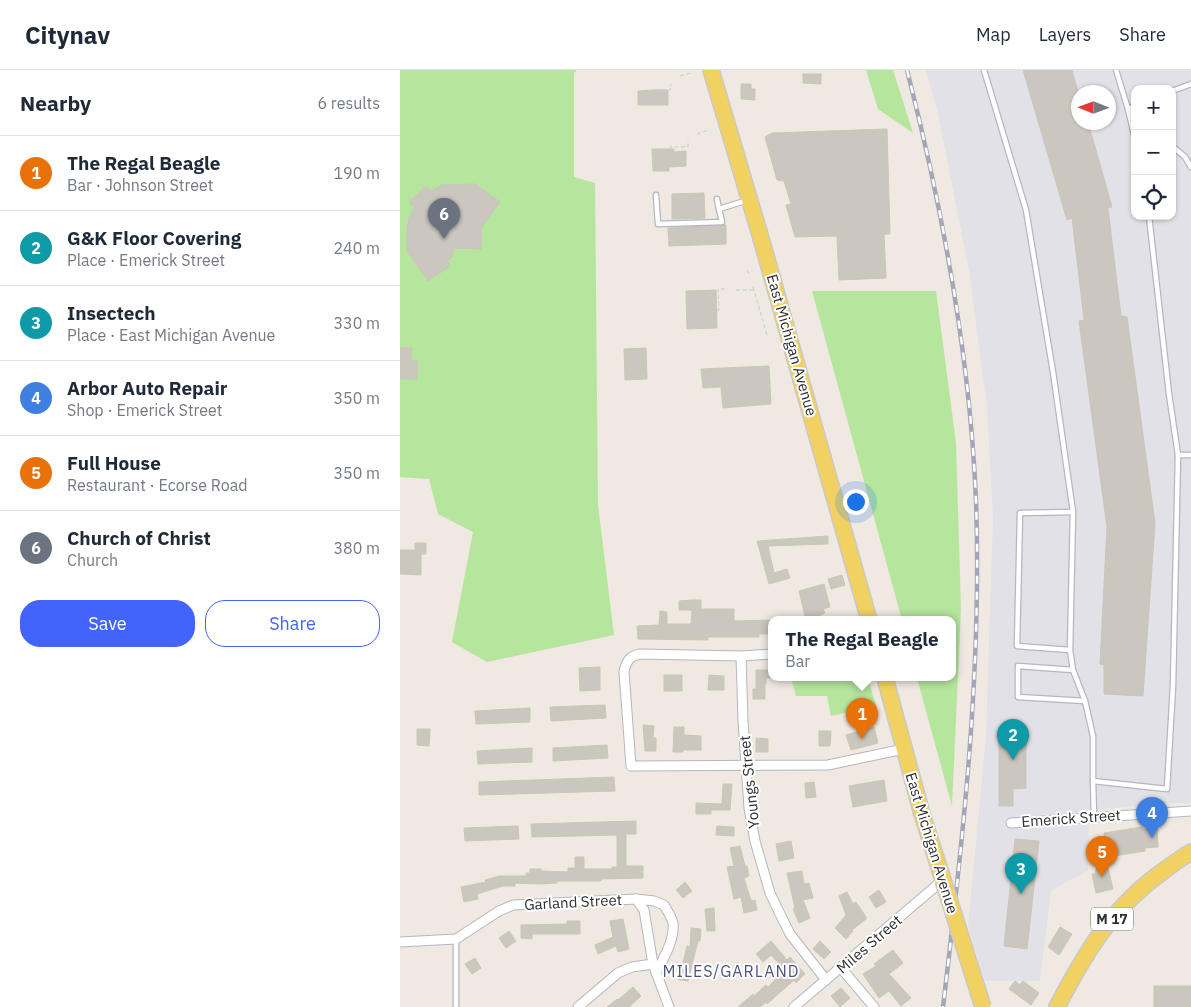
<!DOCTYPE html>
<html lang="en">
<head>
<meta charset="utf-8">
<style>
	body { margin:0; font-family:"IBM Plex Sans",sans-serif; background:#f2f2f3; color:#1f2937 }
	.controls { position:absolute; right:15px; top:15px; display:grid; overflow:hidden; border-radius:10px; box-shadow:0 1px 4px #0004 }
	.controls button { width:45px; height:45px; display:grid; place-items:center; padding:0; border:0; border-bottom:1px solid #e0e1e3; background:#fff; color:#1f2937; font:25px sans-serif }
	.compass { position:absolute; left:671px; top:15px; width:45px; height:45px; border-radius:50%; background:#fff; box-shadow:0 1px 4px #0004; rotate:271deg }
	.you { position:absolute; left:455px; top:431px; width:18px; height:18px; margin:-12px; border:4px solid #fff; border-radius:50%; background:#1a73e8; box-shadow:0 0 0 8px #1a73e833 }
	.badge { display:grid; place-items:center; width:32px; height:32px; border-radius:50%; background:#4264fb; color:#fff; font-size:16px; font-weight:700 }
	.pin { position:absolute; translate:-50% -41px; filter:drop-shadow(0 1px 2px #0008) }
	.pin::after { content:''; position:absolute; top:26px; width:18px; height:15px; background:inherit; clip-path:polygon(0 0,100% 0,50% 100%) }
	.popup { position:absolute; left:368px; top:546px; width:188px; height:65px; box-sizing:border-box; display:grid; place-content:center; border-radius:10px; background:#fff; filter:drop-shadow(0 1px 4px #0005); font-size:16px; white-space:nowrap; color:#747a83 }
	.popup b { font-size:19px; color:#1f2937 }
	.popup::after { content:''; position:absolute; left:50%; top:100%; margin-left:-10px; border:10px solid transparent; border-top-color:#fff }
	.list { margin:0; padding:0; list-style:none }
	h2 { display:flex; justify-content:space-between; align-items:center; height:65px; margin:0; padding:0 20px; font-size:21px }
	h2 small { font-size:16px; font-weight:400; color:#747a83 }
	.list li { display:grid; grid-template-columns:32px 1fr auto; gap:15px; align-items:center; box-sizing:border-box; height:75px; padding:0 20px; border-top:1px solid #e0e1e3 }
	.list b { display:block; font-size:19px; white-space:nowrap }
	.list p { margin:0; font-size:16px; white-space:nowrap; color:#747a83 }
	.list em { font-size:16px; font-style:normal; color:#747a83 }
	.actions { display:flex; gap:10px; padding:15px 20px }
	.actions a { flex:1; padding:11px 0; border:1px solid #4264fb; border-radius:20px; text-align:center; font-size:18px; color:#4264fb }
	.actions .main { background:#4264fb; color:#fff }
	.icon { flex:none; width:28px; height:28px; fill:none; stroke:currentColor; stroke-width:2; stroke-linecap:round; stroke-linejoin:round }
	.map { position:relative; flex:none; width:791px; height:937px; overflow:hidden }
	header { display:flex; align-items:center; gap:30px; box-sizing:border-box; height:70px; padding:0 25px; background:#fff; border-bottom:1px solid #e0e1e3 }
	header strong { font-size:24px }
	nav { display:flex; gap:28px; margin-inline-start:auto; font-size:18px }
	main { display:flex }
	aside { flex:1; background:#fff }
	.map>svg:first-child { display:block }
	.industrial { fill:#e3e1e8; fill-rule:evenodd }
	.green { fill:#b6e59e }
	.building { fill:#cbc7bf; stroke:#cbc5ba }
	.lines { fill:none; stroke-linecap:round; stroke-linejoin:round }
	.lane-casing { stroke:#b4b7c1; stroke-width:7 }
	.street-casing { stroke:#b4b7c1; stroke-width:11 }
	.primary-casing { stroke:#c9c9c9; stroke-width:18 }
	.path { stroke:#c9c9c9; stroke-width:1; stroke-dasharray:4 2.5; stroke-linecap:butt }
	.lane { stroke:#fff; stroke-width:4.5 }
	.street { stroke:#fff; stroke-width:9 }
	.primary { stroke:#f2d163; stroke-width:15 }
	.rail-casing { stroke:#a3a6b8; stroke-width:4.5 }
	.rail { stroke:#fff; stroke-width:2.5; stroke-dasharray:8; stroke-linecap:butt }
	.primary-bridge-casing { stroke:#c9c9c9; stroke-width:18; stroke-linecap:butt }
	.primary-bridge { stroke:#f2d163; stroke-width:15 }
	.labels { text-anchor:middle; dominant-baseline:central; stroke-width:4; stroke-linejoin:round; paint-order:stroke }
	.shield { fill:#fff; stroke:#6d6d6d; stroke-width:1 }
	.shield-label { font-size:14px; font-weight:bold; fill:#2e2e2e }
	.street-label { font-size:15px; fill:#2e2e2e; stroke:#fff }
	.neighbourhood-label { font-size:16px; letter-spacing:1px; fill:#4d5680; stroke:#fff }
</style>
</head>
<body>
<header>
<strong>Citynav</strong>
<nav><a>Map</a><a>Layers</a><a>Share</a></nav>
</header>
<main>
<aside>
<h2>Nearby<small>6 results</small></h2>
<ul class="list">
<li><span class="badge" style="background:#e8710a">1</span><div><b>The Regal Beagle</b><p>Bar · Johnson Street</p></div><em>190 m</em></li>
<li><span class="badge" style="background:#0f9aa8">2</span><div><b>G&amp;K Floor Covering</b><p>Place · Emerick Street</p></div><em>240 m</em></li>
<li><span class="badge" style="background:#0f9aa8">3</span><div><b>Insectech</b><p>Place · East Michigan Avenue</p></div><em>330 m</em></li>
<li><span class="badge" style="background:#3f7fe0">4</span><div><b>Arbor Auto Repair</b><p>Shop · Emerick Street</p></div><em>350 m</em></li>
<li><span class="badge" style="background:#e8710a">5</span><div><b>Full House</b><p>Restaurant · Ecorse Road</p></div><em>350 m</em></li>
<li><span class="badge" style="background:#6b7280">6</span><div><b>Church of Christ</b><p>Church</p></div><em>380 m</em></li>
</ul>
<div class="actions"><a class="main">Save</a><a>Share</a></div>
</aside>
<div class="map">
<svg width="791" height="937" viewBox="0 0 791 937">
	<rect width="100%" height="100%" fill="#efe9e1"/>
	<path class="industrial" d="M526,0h265v733h-29l-73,8 -1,59 -37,21 -11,90h-55l-17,-55 18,-190 7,-218 -6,-111 -18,-136 -31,-157zM735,19h37v127h-37zM678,22h30v30h-30z"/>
	<g class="green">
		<path d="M0,0h177l-3,3v104l21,6 3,322 16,130 -127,27 -35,-20 21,-110 -35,-18 -9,-35 -29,-2z"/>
		<path d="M466,0h27l20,63 -35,-24z"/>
		<path d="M412,221h124l20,152 5,166 -9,197 -35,-128h35v-58h-50z"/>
		<path d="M391,608h77l8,28 -45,10 -4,-20h-31z"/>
	</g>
	<g class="building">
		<path d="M623,0h49l6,22v30h10l24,85 -4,1 13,108 6,1 28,206 -12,173 -39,-2v-29l-4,-1 7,-137 -28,-206 5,-1 -12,-102 -5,2z"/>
		<path d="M403,4h18v10l-18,-1z"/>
		<path d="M341,14h10v5h4v11l-14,-1z"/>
		<path d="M255,20h13v15h-30v-14z"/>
		<path d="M487,59l3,105h-6l2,44 -47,2 -2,-44 -42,1 -9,-32 5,-1 -7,-23 -7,-1 -12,-43 7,-4z"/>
		<path d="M252,79h22v3l12,-1v15l-17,1v4h-16z"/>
		<path d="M75,114l25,18 -19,26v21l-28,-1v8l-6,5 3,5 -22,15 -21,-30v-22l2,-11 6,-11 -6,-5 17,-16 5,5 11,-6z"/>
		<path d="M304,123l1,25 -33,1v-25z"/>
		<path d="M326,155v19l-57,2 -1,-18z"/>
		<path d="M316,220l1,38 -30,1 -1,-38z"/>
		<path d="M0,278h12l-1,13h6v18h-17z"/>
		<path d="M246,278l1,31 -22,1 -1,-31z"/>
		<path d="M369,296l2,38 -48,4 -2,-21 -18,1 -2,-19z"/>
		<path d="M428,466v8l-60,2 6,27 13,-4 3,9 -21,6 -12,-43z"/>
		<path d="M15,473h11v11h-5v21l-21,-1v-24h15z"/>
		<path d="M442,505l3,10 -14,4 -3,-10z"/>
		<path d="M424,514l6,23 -7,2 2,4 -5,2 2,5h-16l-7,-29z"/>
		<path d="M292,530h9v9h33v12l38,-1v14h-13v3h-51v3l-70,-1 -1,-13 22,-1 1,-14 7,1v12h24l1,-14h-13v-9z"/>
		<path d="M200,597v23l-20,1 -1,-23z"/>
		<path d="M356,600h15v8h-5v6h-1v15h-12v-10h3z"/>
		<rect x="264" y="605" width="18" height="16"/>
		<path d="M309,605l15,1v14h-16z"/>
		<path d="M205,635l1,13 -55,3 -1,-14z"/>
		<path d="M130,638v14l-54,2 -1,-13z"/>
		<path d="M243,655l11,1 -1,12h3v13h-11z"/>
		<path d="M274,657h10v8l17,1v14h-18v2h-10z"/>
		<path d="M474,657l4,16 -27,7 -5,-15z"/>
		<path d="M599,657h12v4h15v57l-13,1v17h-14z"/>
		<path d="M17,659h13l-1,17 -12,-1z"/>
		<path d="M419,661h12l-1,15h-11z"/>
		<path d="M356,668l12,1v13h-12z"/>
		<path d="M207,675l1,13 -55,3v-13z"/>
		<path d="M132,678v14l-54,2 -1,-13z"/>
		<path d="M214,707l1,14 -136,4v-13z"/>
		<path d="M484,710l3,21 -34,6 -4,-21z"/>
		<path d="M414,712l2,15 -10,1 -1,-15z"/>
		<path d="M323,714h9l-2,26h-19v4h-15v-11l26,1z"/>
		<path d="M236,751v13h-10v32h17v12l-42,1v2h-44v2l-16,1 -26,-1v3h-12l-26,8 1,5 -14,3 -3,-15 25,-5 -1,-2 14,-4h27v-3h4v-4h11v2l27,1v-4h7v-11h9v12h28v-2h5v-32l-85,2 -1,-13z"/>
		<path d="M118,756l1,13 -54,2 -1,-13z"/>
		<path d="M317,756l17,1v9l-18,-1z"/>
		<path d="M742,757v2l15,-1 1,19 -13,1v3l-38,6 -3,-24z"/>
		<path d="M615,769l24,2 -12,108 -23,-3z"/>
		<path d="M391,771l3,17 -15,3 -3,-17z"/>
		<path d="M340,776l5,20h2l2,10 -5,2 7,23 4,-1 2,10 -13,3 -3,-16 -7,2 -7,-32 7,-1 -4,-18z"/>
		<path d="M706,789l7,30 -17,4 -4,-19h3l3,-12z"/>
		<path d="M402,801l2,13 5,-1 4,15 -10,2 7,18 -11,5 -6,-14 2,-1 -8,-35z"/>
		<path d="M285,812l7,9 -9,7 -7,-8z"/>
		<path d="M479,820l7,12 -10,6 -7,-11z"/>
		<path d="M447,822l6,12 3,-2 10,15v2l-14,11 1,1 -7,8 -11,-11 11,-13 -7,-19z"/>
		<path d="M314,838l1,23h-8l-2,-22z"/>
		<path d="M223,849l6,30 -11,3 -2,-6 -18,8 -3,-9 18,-8 -3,-16z"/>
		<path d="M167,851h13v13h-48v5l-11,-1v-13l46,-1z"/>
		<path d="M660,857l12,7 -13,21 -11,-8z"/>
		<path d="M291,858l10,1 -1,12h-2l-10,40 -9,-1 8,-34 3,1z"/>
		<path d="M109,861l7,10 -10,7 -7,-10z"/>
		<path d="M371,871l16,19 3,-3 15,17 -9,9 -2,-3 -27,24 -1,-2 -6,5h-22l15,-13 1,2 12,-11 2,2 17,-17 -14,-15 -8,7 -7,-8z"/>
		<path d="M420,871l11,11 -7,7 -11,-10z"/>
		<path d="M493,880l10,13 -14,11 22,24 -10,8 -12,-15 -10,7 -16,-24 13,-8 -2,-2z"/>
		<path d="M75,888l6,10 -9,6 -7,-10z"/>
		<path d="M615,911l5,4 3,-4 16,12 -8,12 -22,-16z"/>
		<rect x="754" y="916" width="37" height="21"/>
		<path d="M233,917l8,9 -12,11h-22l10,-8 1,1z"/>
		<path d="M441,918l9,10 -10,9 -9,-11z"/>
	</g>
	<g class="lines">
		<g class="lane-casing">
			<g id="lane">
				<path d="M584,0l42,140 27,162 20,140 -3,138 3,20 12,31 8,35v45l1,36"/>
				<path d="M716,0l12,39 7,30"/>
				<path d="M772,21l19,-7"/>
				<path d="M735,36l-7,3 7,6"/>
				<path d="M772,76l13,11 6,10"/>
				<path d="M256,125l2,29 64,-2 -3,-13 29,-9"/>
				<path d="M317,129l2,10"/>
				<path d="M778,385h13"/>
				<path d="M670,580l-53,-4 3,-133 53,-1"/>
				<path d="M673,600l-55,-4v31l67,4"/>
				<path d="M693,711l74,8 6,-103 5,-231 -9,-61 -20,-178"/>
				<path d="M56,869v68"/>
			</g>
		</g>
		<g class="street-casing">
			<g id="street">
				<path d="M372,584l-31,2 -101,-2c-11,2 -14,8 -16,18l7,94 197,-1 76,-16"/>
				<path d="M341,586l2,65 6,87 6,33 15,52 10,21 10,20 36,46"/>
				<path d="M611,753l180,-12"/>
				<path d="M236,829l18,2 10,4c3,5 8,13 9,18 2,17 -10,36 -17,50"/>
				<path d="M0,872l56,-3 43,-28 14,-6 123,-6 8,11 9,54 16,43"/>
				<path d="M441,898l33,39"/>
				<path d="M178,937l40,-34 14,-6 21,-3"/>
				<path d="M394,937l149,-127"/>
			</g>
		</g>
		<g class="primary-casing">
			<g id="primary">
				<path d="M311,0l49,165 109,385"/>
				<path d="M485,608l37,136 21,66"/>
				<path d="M657,937c29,-56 56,-101 109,-138 8,-6 16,-12 25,-17"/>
			</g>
		</g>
		<g class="path">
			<path d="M280,6l11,-3"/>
			<path d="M255,20h15l1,-6"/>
			<path d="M297,64l11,-4"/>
			<path d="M270,79v-2h18v-7"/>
			<path d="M347,200l2,4"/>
			<path d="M353,217l14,48"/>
			<path d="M336,220h17"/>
			<path d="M317,240h2l-1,-21h8"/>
		</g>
		<use href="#lane" class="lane"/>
		<use href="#street" class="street"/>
		<use href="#primary" class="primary"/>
		<g class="rail-casing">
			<path id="rail" d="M507,0c36,141 63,285 69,431 6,169 -13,338 -33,506"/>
		</g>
		<use href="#rail" class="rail"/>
		<g class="primary-bridge-casing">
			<path id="primary-bridge" d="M543,810l40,127"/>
		</g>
		<use href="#primary-bridge" class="primary-bridge"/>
	</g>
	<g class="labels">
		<rect class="shield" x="691" y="837.5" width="42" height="23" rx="4"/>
		<g class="shield-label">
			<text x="712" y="849">M 17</text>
		</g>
		<g class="street-label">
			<text transform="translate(392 275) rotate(74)">East Michigan Avenue</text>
			<text transform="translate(349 712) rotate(-96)">Youngs Street</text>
			<text transform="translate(671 748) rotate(-4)">Emerick Street</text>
			<text transform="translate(532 773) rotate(73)">East Michigan Avenue</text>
			<text transform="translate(173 832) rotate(-3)">Garland Street</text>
			<text transform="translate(469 874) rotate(-41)">Miles Street</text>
		</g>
		<g class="neighbourhood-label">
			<text x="331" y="901">MILES/GARLAND</text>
		</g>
	</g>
</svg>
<div class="controls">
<button>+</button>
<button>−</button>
<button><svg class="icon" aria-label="locate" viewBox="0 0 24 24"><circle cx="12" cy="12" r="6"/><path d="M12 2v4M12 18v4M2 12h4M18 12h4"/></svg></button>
</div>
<svg class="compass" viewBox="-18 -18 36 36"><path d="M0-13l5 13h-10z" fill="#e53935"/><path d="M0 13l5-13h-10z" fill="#747a83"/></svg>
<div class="you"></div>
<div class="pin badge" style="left:462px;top:669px;background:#e8710a">1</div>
<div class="popup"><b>The Regal Beagle</b>Bar</div>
<div class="pin badge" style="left:613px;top:690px;background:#0f9aa8">2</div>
<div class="pin badge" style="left:621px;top:824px;background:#0f9aa8">3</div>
<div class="pin badge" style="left:752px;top:768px;background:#3f7fe0">4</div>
<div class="pin badge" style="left:702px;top:807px;background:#e8710a">5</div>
<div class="pin badge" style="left:44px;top:169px;background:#6b7280">6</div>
</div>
</main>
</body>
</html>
